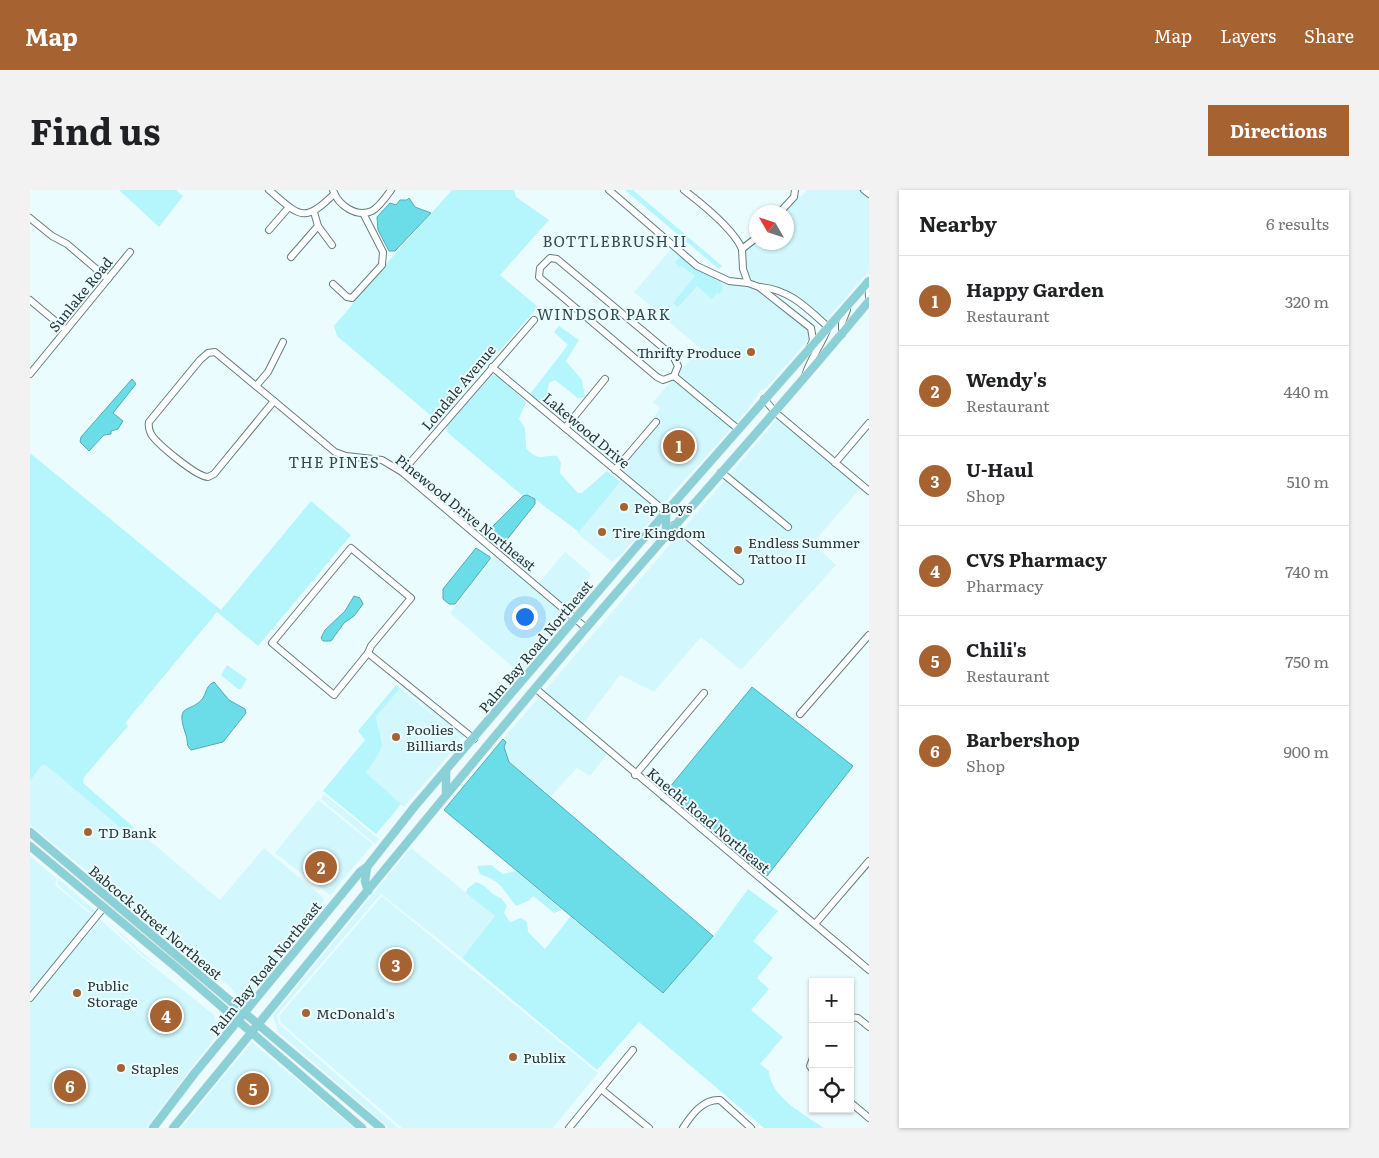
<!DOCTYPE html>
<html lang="en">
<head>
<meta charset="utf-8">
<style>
	body { margin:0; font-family:Literata,serif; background:#f2f2f2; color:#202124 }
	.controls { position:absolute; right:15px; bottom:15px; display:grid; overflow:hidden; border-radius:0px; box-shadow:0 1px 4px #0004 }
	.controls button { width:45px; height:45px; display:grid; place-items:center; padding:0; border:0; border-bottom:1px solid #e0e0e0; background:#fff; color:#202124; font:25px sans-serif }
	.compass { position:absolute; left:719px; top:15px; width:45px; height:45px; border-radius:50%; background:#fff; box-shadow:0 1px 4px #0004; rotate:309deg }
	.you { position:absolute; left:494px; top:426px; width:18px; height:18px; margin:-12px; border:4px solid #fff; border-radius:50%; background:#1a73e8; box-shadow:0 0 0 8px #1a73e833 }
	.badge { display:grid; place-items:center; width:32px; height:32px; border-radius:50%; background:#a66331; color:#fff; font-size:16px; font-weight:700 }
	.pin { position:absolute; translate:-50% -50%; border:2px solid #fff; box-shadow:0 1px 5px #0006 }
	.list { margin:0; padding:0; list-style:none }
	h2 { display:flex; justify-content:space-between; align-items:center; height:65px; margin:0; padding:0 20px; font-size:21px }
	h2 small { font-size:16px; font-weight:400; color:#757577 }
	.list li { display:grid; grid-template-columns:32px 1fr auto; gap:15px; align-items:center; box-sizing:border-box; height:90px; padding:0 20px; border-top:1px solid #e0e0e0 }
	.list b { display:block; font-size:19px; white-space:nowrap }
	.list p { margin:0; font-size:16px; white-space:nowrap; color:#757577 }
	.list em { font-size:16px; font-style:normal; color:#757577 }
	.icon { flex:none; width:28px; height:28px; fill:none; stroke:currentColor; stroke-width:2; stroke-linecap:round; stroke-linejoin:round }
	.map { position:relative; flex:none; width:839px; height:938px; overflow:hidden; border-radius:0px }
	header { display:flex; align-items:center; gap:30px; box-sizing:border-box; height:70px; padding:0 25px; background:#a66331; color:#fff }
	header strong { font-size:24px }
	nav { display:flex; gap:28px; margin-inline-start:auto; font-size:18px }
	.intro { display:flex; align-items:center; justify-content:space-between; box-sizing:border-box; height:120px; padding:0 30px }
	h1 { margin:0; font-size:35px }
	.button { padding:12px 22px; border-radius:0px; background:#a66331; color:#fff; font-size:18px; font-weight:700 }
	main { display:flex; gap:30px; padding:0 30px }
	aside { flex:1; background:#fff; border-radius:0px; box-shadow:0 1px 4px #0004 }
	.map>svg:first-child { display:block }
	.built { fill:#d2f8fd }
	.green { fill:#b5f5fc }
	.water { fill:#6adde9; stroke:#57abb3 }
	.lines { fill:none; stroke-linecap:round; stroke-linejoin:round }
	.minor-casing { stroke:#657e81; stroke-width:8 }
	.major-casing { stroke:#d4d7d7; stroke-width:9 }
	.minor { stroke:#fff; stroke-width:6 }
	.major { stroke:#89d0d7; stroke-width:8 }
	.poi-dot { fill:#a66331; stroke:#ebfcfe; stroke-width:2 }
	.labels { text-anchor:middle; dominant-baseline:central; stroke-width:4; stroke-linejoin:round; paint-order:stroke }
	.street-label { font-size:14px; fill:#2a3536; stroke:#ebfcfe }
	.poi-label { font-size:14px; fill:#2a3536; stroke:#ebfcfe; text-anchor:start }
	.neighbourhood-label { font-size:15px; letter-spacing:1px; fill:#324a4d; stroke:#ebfcfe }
</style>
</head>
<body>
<header>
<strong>Map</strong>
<nav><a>Map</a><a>Layers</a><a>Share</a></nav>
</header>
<div class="intro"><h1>Find us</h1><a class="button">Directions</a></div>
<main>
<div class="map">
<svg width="839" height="938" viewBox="0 0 839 938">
	<rect width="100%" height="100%" fill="#ebfcfe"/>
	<g class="built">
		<path d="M777,0h53l9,8v73l-41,47 -7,-1 -27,-22 -11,-6 -33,-9 -5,-8 -1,-21 12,-10 30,1v-30h-3l15,-17 3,2z"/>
		<path d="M643,57l37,29 11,6 34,6 50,38 4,4 1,8 -44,50 -5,2 -15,22 -82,91 -8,-3 -36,-30v-4l33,-38 5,-2v-7l-4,-2 6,-9 -7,-6 47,-54 -66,-56z"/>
		<path d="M749,227l33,31 5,-6 47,42 -51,59 23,22 -95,105 -40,-33 -47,55 -34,-17 -41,54 28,25 -17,22 -13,-8 -26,28 -42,-34 -5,-15 2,-5 -3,-3z"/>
		<path d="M591,288l35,29v7l-33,39 -11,9 -36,-30h3l41,-50 -1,-3z"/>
		<path d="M535,362l26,22 -3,5 2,3v6l-12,15 -8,4 -8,-3 -23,-21z"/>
		<path d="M466,364l65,56 2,5v8l-43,50 -70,-60z"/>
		<path d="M373,486l66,54 -7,9 -63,-55v-3z"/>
		<path d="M370,498l59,49 1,5 -56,65 -38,-34 12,-18 1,-26 -3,-12z"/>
		<path d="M12,575l5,1 81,68 5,-6 -3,-4 90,76 44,-52 60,50 -5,15 -66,78 -10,6 -4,-1 -33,-31 -10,-3 -4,-8 -28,-24 -13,-7 -121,-98v-44z"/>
		<path d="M294,604l55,45 -4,5 -54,-45z"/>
		<path d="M288,610l55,44 -43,51 -55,-42z"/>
		<path d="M381,658l84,68 -33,42 -81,-64 -104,121 2,9 119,104h-9l-111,-96 -5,-17z"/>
		<path d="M0,666l27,23 -2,6 38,31 -63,78z"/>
		<path d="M29,689l100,88 -16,-11 -41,-39 -8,-2 -25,-20 -12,-11z"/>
		<path d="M352,706l216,177 -45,55h-151l-121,-105 -2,-7z"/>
		<path d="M70,729l42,38 72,58 5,17 -73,96h-116v-125z"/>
		<path d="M222,852l102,86h-173z"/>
	</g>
	<g class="green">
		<path d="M89,0h57l7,6 -24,31z"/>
		<path d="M422,0h62l2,7 33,23 -49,55 38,32 -99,112 -10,-5 -92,-78 -3,-10 18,-21 2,-5z"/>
		<path d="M595,0h8l89,76 -3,3z"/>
		<path d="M654,66l17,14 19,10 3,9 -3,5 -3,-1 -5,6 -15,-13 -19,21 -5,-4 22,-27 -13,-10 -6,3 3,-3 -4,-3 4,-5z"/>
		<path d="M529,136l20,14 -13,21 16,19 3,17 -7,1 -23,-18 -6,3c-2,12 -6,25 -19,11l38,-49 -14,-13z"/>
		<path d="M462,185l5,1 29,26 -7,17 6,9 1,20c13,15 18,6 31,8l4,7 -1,10 18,20h4l25,-22 13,11 -41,50 -48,-36h-8l-75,-63 -2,-4 4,-7z"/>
		<path d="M0,263l191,157 90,-109 40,34 -93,111 -41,-34 -92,111 3,3 -44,51 -1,6 47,41 3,4 -5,6 -81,-68 -5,-1 -12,16z"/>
		<path d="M197,475l20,14 -6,10h-3l-17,-14z"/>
		<path d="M366,495l4,3 -24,29 6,28 -4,10 -12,18 35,31 -25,30 -53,-43 42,-51 -7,-9z"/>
		<path d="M461,675l12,9 13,-3 46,39 -8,3 -21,-17 -5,5 -12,5c-14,-17 -12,-23 -36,-32l-3,-8z"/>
		<path d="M446,692c11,3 14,13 25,16l6,8 -3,7 6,9 11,-4 6,4 1,10 17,17 25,-32 93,76 53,-60 32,-44 30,22 -25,30 20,17 -16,20 12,11 -18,21 32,27 -23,27 9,7c1,26 36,44 55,57h-60l-125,-106 -42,48 -135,-112 33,-42 -29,-23 1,-4z"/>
	</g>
	<g class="water">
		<path d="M379,8l6,9 16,6 -36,38h-6l-11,-21 -1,-13 13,-14 6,2 4,-5h7z"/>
		<path d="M102,189l4,5 -23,29 10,8 -5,8 -7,2v3l-7,1 -15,16 -9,-9 1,-5z"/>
		<path d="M497,305l8,4v5l-30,38 -5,2 -12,-10 2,-5 33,-33z"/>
		<path d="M446,358l14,9v2l-35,45h-6l-6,-5v-10z"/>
		<path d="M324,406l6,2 3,6 -9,12 -10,7 -13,18h-8l-2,-3 4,-8 20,-19z"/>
		<path d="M184,492l15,18 16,9 1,4 -23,29 -32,8c-5,-4 -3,-9 -5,-15 -12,-34 5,-21 17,-37 4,-7 3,-12 11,-16z"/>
		<path d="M722,497l101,79 -86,110 -107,-77z"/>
		<path d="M473,549l3,3 -2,5 5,15 204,174 -50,57 -219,-183z"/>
	</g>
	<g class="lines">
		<g class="minor-casing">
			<g id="minor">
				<path d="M239,0c30,25 34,35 65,4"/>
				<path d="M303,0c5,15 23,28 39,21 7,-4 14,-14 19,-21"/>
				<path d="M579,0l88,76 32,15 19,2 11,4 52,41 2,12 -3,7"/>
				<path d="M654,0c17,13 50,40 58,59l14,-11"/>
				<path d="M834,0l5,4"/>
				<path d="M750,22l14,-15 1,-7"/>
				<path d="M0,28l22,18 15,8 41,35"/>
				<path d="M288,36l14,19"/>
				<path d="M239,40l20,-23"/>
				<path d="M712,59l1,20 5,14"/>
				<path d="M261,67l27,-31 -4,-14"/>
				<path d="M520,68l7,1 116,97 5,10 -4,10 -11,4 -6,-3 -118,-100 1,-9z"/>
				<path d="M838,92l1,15"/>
				<path d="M303,94l14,13 5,1 30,-33 1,-13 -20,-39"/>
				<path d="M730,97c29,2 47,21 68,40 -6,18 -18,31 -23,49"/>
				<path d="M0,110l36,30"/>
				<path d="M812,144v-11l5,-13"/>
				<path d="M185,162l59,49 -60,73 -6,3c-11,0 -51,-33 -57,-43 -2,-4 -3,-7 -2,-12l51,-62 8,-7z"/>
				<path d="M462,177l174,145"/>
				<path d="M0,184l100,-122"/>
				<path d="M644,186l64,53"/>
				<path d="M226,196l12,-14 15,-30"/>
				<path d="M734,209l12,14 93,78"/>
				<path d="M244,211l61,51 11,4 36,4 20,12 184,156"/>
				<path d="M535,238l40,-49"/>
				<path d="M805,273l34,-40"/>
				<path d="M585,280l41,-48"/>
				<path d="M372,282l132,-152"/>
				<path d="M691,282l67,55"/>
				<path d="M644,335l66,56"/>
				<path d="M321,358l60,50 -40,48 -3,7 -34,42 -62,-52z"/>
				<path d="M338,463l106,86"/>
				<path d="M505,498l334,282"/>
				<path d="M770,524l69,-79"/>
				<path d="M605,585l69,-82"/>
				<path d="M785,734l54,-63"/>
				<path d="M0,808l74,-91"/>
				<path d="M820,827l8,1 11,9"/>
				<path d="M783,868l-3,8 3,4"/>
				<path d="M571,899l48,39"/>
				<path d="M820,912l19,16"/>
				<path d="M539,938l64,-78"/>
				<path d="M653,938c9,-14 20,-29 37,-28l31,28"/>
			</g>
		</g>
		<g class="major-casing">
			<g id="major">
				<path d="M636,322v23"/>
				<path d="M416,604v-23"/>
				<path d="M0,642l351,296"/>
				<path d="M0,656l147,122 185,160"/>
				<path d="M337,677l-2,14 3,10"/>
				<path d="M123,938l41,-54 166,-202 7,-5 48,-61 251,-294 203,-231"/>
				<path d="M143,938c136,-165 270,-332 408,-494 95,-112 195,-220 288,-333"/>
			</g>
		</g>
		<use href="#minor" class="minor"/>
		<use href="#major" class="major"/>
	</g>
	<g class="poi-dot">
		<circle cx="721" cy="162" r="5"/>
		<circle cx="594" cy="317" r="5"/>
		<circle cx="572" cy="342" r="5"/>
		<circle cx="708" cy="360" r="5"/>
		<circle cx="366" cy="547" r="5"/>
		<circle cx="58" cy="642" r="5"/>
		<circle cx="47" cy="803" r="5"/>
		<circle cx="276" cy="823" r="5"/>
		<circle cx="483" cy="867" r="5"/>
		<circle cx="91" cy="878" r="5"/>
	</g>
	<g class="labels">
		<g class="street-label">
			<text transform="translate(50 104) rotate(-51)">Sunlake Road</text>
			<text transform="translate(428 197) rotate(-50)">Londale Avenue</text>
			<text transform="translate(557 240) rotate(40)">Lakewood Drive</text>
			<text transform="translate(436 322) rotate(39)">Pinewood Drive Northeast</text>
			<text transform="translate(505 456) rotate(-50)">Palm Bay Road Northeast</text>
			<text transform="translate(679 630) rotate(40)">Knecht Road Northeast</text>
			<text transform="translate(126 732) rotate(40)">Babcock Street Northeast</text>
			<text transform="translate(235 778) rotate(-51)">Palm Bay Road Northeast</text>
		</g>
		<g class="poi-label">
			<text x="711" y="162" text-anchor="end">Thrifty Produce</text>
			<text x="604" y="317">Pep Boys</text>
			<text x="582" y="342">Tire Kingdom</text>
			<text x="718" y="352">Endless Summer<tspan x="718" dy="16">Tattoo II</tspan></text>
			<text x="376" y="539">Poolies<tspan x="376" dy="16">Billiards</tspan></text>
			<text x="68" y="642">TD Bank</text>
			<text x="57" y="795">Public<tspan x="57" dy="16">Storage</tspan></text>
			<text x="286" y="823">McDonald's</text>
			<text x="493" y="867">Publix</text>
			<text x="101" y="878">Staples</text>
		</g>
		<g class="neighbourhood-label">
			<text x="585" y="50">BOTTLEBRUSH II</text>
			<text x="574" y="123">WINDSOR PARK</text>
			<text x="304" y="271">THE PINES</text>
		</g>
	</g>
</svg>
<div class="controls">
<button>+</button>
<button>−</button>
<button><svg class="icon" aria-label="locate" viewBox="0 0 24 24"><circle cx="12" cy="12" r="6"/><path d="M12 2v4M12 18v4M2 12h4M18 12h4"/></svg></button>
</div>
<svg class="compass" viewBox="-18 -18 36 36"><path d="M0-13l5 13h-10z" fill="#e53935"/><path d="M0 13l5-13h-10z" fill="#757577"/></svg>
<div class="you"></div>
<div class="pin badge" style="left:649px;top:256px">1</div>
<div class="pin badge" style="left:291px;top:677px">2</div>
<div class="pin badge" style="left:366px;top:775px">3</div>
<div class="pin badge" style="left:136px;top:826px">4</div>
<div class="pin badge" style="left:223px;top:899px">5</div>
<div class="pin badge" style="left:40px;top:896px">6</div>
</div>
<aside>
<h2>Nearby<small>6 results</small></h2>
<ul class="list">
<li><span class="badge">1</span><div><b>Happy Garden</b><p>Restaurant</p></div><em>320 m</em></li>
<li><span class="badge">2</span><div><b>Wendy's</b><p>Restaurant</p></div><em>440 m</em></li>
<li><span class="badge">3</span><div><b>U-Haul</b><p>Shop</p></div><em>510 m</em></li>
<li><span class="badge">4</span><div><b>CVS Pharmacy</b><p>Pharmacy</p></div><em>740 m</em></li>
<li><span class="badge">5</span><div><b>Chili's</b><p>Restaurant</p></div><em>750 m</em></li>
<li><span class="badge">6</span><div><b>Barbershop</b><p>Shop</p></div><em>900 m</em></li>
</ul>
</aside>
</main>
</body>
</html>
